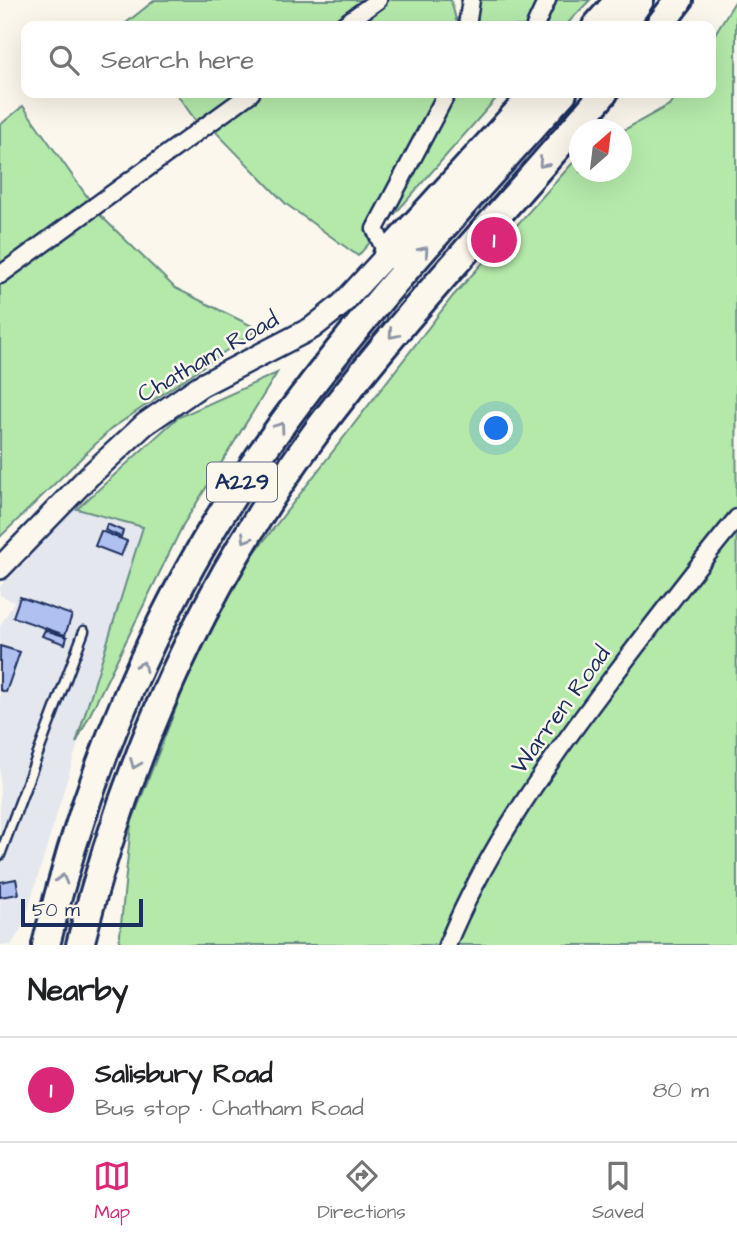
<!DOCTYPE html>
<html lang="en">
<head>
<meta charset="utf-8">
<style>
	body { margin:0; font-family:"Architects Daughter",sans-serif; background:#f6f6f6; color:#202124 }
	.compass { position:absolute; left:569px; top:119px; width:63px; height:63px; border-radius:50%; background:#fff; box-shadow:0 7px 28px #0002; rotate:28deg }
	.scale { position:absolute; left:21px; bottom:18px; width:122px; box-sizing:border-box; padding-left:7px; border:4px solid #1b2f5e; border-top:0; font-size:19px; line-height:24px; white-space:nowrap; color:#1b2f5e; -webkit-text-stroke:5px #fbf7ec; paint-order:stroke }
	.you { position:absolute; left:497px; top:429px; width:24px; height:24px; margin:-18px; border:5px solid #fff; border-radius:50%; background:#1a73e8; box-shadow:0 0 0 10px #1a73e833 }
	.badge { display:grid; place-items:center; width:46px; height:46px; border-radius:50%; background:#db2777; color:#fff; font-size:23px; font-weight:700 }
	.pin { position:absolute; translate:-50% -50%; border:4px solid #fff; box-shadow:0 2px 7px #0006 }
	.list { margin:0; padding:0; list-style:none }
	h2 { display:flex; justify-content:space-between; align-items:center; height:91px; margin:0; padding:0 28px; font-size:30px }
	h2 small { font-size:23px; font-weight:400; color:#757577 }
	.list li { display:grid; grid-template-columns:46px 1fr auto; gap:21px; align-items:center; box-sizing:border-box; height:105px; padding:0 28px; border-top:2px solid #e0e0e0 }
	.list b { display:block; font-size:26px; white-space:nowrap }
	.list p { margin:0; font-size:23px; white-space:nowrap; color:#757577 }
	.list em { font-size:23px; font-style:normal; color:#757577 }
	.icon { flex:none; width:38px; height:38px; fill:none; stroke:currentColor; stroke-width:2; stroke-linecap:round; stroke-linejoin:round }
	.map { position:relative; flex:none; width:737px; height:945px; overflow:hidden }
	.search { position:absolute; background:#fff; box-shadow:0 7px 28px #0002; left:21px; right:21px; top:21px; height:77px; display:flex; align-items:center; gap:18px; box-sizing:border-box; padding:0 24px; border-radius:14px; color:#757577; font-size:26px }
	.sheet { height:196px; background:#fff }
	nav { display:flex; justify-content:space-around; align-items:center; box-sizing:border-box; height:98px; border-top:2px solid #e0e0e0; background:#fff; font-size:19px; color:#757577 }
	nav a { display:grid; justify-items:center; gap:4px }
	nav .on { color:#db2777 }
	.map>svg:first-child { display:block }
	.built { fill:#e4e7ee }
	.green { fill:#b4e9aa; stroke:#688c84; stroke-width:2 }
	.building { fill:#b0c1f1; stroke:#1b2f5e; stroke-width:2 }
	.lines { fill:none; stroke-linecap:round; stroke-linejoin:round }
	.service-casing { stroke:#1b2f5e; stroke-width:13 }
	.minor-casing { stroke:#1b2f5e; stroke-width:21 }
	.tertiary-casing { stroke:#1b2f5e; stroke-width:26 }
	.trunk-casing { stroke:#1b2f5e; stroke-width:32 }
	.service { stroke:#fbf7ec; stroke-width:8 }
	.minor { stroke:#fbf7ec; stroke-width:16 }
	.tertiary { stroke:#fbf7ec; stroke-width:21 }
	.trunk { stroke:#fbf7ec; stroke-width:26 }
	.oneway { stroke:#8b93a5 }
	.labels { text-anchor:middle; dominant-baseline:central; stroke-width:5; stroke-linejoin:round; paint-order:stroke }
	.shield { fill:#fbf7ec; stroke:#5e6b89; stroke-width:2 }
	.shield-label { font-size:23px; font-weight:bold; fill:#1b2f5e }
	.street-label { font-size:24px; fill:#1b2f5e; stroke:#fbf7ec }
</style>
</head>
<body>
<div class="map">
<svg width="737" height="945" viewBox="0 0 737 945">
	<rect width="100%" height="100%" fill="#fbf7ec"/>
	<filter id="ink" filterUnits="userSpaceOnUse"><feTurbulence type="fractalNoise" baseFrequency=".0143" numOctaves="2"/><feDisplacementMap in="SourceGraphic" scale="14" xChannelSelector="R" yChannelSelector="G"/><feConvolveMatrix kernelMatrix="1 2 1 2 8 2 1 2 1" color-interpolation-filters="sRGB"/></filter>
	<g filter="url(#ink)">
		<path class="built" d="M73,508l70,19 -120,399 -12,19h-11v-319l14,-24 -14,-7v-9z"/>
		<g class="green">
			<path d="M155,0h212l-35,26h-204l-2,-3z"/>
			<path d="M385,0h66l5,20 20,-20h114l-25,26h-216z"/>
			<path d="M736,0l1,945h-618l12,-121 63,-163 48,-92 211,-273 126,-140 1,16h42v-41l47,-26 8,-12h34v-53z"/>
			<path d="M176,93h60l-40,28z"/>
			<path d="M257,93h244l-143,163 -72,-52 -76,-78z"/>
			<path d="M23,106l78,110 74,72 83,41 -147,100 -111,108v-412z"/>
			<path d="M277,373l-94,152 -107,218 67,-216 -66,-18 100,-91z"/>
		</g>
		<g class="building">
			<path d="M107,524l16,7 -2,6 -16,-7z"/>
			<path d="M101,531l26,10 -6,15 -26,-10z"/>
			<path d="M20,597l52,18 -7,20 -52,-18z"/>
			<path d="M45,630l22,7 -2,7 -23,-8z"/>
			<path d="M0,646l20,6 -14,40 -6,-2z"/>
			<path d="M16,879l3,15 -19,3v-15z"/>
		</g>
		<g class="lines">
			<g class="service-casing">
				<path id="service" d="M0,855l84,-224"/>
			</g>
			<g class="minor-casing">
				<g id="minor">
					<path d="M342,26l36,-26"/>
					<path d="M467,26l4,-26"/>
					<path d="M535,26l12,-26"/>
					<path d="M387,255l-12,-26 72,-136"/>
					<path d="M0,275l251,-182"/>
					<path d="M447,945c40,-97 102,-184 165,-267 41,-54 82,-108 125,-160"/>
				</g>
			</g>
			<g class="tertiary-casing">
				<path id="tertiary" d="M0,568l89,-92 56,-52 55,-38 112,-58 29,-23 46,-50"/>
			</g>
			<g class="trunk-casing">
				<g id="trunk">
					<path d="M596,26l23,-26"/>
					<path d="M622,26l18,-26"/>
					<path d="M659,26l20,-26"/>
					<path d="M387,255l148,-162"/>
					<path d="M46,945c40,-172 111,-341 212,-487 90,-130 200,-248 305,-365"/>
					<path d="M80,945c46,-187 125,-363 240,-518 88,-117 190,-222 284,-334"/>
				</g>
			</g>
			<use href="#service" class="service"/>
			<use href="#minor" class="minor"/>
			<use href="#tertiary" class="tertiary"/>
			<use href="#trunk" class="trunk"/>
		</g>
		<defs><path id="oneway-chevron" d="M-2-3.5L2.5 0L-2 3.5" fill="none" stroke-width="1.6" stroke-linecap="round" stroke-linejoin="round" transform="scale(1.75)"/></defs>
		<g class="oneway">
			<use href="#oneway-chevron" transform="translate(543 163) rotate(131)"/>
			<use href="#oneway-chevron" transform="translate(424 251) rotate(-49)"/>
			<use href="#oneway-chevron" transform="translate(393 334) rotate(131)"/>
			<use href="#oneway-chevron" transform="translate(280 427) rotate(-54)"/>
			<use href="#oneway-chevron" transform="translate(246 538) rotate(121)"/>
			<use href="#oneway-chevron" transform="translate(142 666) rotate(-65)"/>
			<use href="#oneway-chevron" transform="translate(135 764) rotate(112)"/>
			<use href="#oneway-chevron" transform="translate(62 879) rotate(-75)"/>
		</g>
	</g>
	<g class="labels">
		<rect class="shield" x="207" y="462.5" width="70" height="39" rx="5"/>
		<g class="shield-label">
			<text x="242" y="482">A229</text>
		</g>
		<g class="street-label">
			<text transform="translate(208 357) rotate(-30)">Chatham Road</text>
			<text transform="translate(561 710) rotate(-54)">Warren Road</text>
		</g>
	</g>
</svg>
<svg class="compass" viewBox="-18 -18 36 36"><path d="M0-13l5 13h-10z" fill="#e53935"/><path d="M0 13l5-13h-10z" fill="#757577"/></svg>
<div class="scale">50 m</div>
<div class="you"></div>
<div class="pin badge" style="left:494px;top:240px">1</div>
<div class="search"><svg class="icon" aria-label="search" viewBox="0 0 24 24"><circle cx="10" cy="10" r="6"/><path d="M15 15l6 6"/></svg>Search here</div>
</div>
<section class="sheet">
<h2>Nearby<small></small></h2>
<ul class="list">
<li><span class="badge">1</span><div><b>Salisbury Road</b><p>Bus stop · Chatham Road</p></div><em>80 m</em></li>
</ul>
</section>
<nav>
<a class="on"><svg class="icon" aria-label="map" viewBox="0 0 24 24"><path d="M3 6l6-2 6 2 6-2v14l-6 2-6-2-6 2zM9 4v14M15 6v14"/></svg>Map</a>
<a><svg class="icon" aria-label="directions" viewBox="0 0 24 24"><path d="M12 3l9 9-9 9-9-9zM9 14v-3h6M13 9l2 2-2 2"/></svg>Directions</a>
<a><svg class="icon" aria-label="saved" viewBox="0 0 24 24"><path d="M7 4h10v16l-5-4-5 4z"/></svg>Saved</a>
</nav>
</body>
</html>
